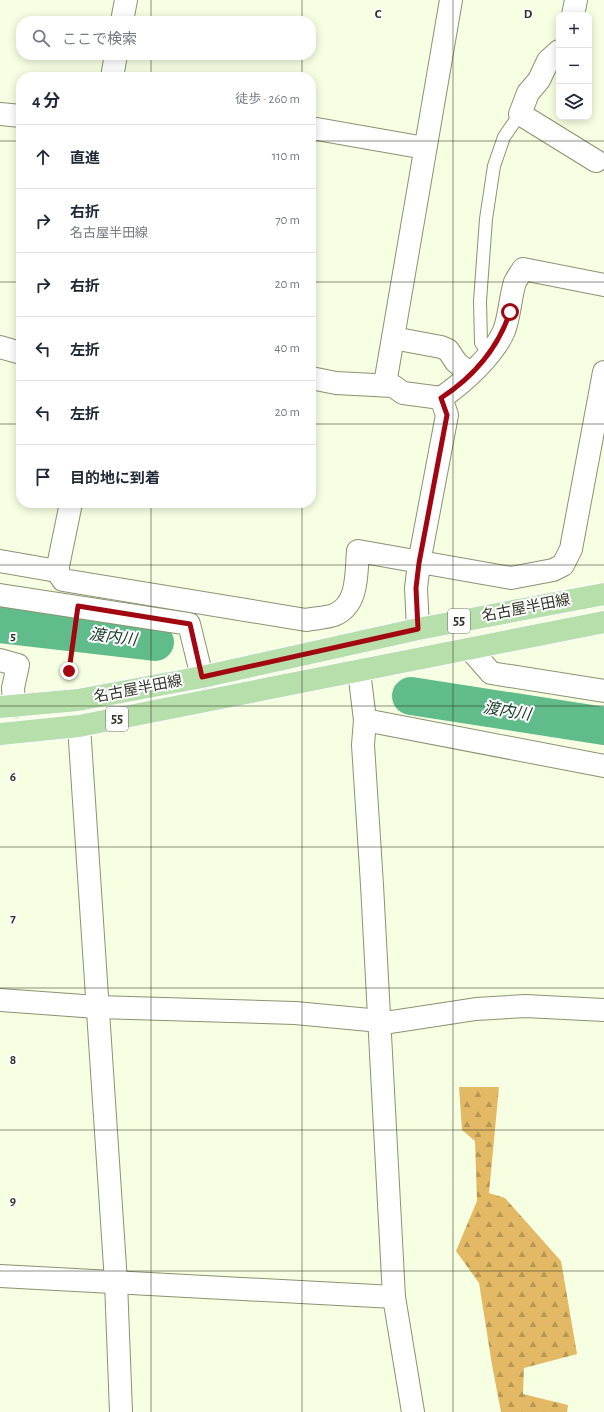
<!DOCTYPE html>
<html lang="ja">
<head>
<meta charset="utf-8">
<style>
	body { margin:0; font-family:"Alegreya Sans","Noto Sans JP",sans-serif; background:#f2f2f3; color:#1f2937 }
	.controls { position:absolute; right:12px; top:12px; display:grid; overflow:hidden; border-radius:8px; box-shadow:0 2px 10px #0003 }
	.controls button { width:36px; height:36px; display:grid; place-items:center; padding:0; border:0; border-bottom:1px solid #e0e1e3; background:#fff; color:#1f2937; font:20px sans-serif }
	.stop { position:absolute; width:12px; height:12px; margin:-9px; border:3px solid #a20711; border-radius:50%; background:#fff }
	.stop.end { background:#a20711; border-color:#fff; box-shadow:0 1px 4px #0008 }
	.list { margin:0; padding:0; list-style:none }
	h2 { display:flex; justify-content:space-between; align-items:center; height:52px; margin:0; padding:0 16px; font-size:17px }
	h2 small { font-size:13px; font-weight:400; color:#747a83 }
	.list li { display:grid; grid-template-columns:26px 1fr auto; gap:12px; align-items:center; box-sizing:border-box; height:64px; padding:0 16px; border-top:1px solid #e0e1e3 }
	.list b { display:block; font-size:15px; white-space:nowrap }
	.list p { margin:0; font-size:13px; white-space:nowrap; color:#747a83 }
	.list em { font-size:13px; font-style:normal; color:#747a83 }
	.icon { flex:none; width:22px; height:22px; fill:none; stroke:currentColor; stroke-width:2; stroke-linecap:round; stroke-linejoin:round }
	.map { position:relative; flex:none; width:604px; height:1412px; overflow:hidden }
	.search { position:absolute; background:#fff; box-shadow:0 2px 10px #0003; left:16px; top:16px; width:300px; height:44px; display:flex; align-items:center; gap:10px; box-sizing:border-box; padding:0 14px; border-radius:16px; color:#747a83; font-size:15px }
	.panel { position:absolute; background:#fff; box-shadow:0 2px 10px #0003; left:16px; top:72px; width:300px; height:436px; border-radius:16px }
	.map>svg:first-child { display:block }
	.forest { fill:url(#forest-firs) }
	.lines { fill:none; stroke-linecap:round; stroke-linejoin:round }
	.river { stroke:#61bc8b; stroke-width:38 }
	.lane-casing { stroke:#899371; stroke-width:14 }
	.street-casing { stroke:#899371; stroke-width:24 }
	.primary-casing { stroke:#fff; stroke-width:24 }
	.path { stroke:#919782; stroke-width:2.5; stroke-dasharray:2 2; stroke-linecap:butt }
	.lane { stroke:#fff; stroke-width:12 }
	.street { stroke:#fff; stroke-width:22 }
	.primary { stroke:#b6dfac; stroke-width:22 }
	.route { stroke:#a20711; stroke-width:5 }
	.grid { fill:none; stroke:#303426; stroke-width:1; stroke-opacity:0.55 }
	.labels { text-anchor:middle; dominant-baseline:central; stroke-width:4; stroke-linejoin:round; paint-order:stroke }
	.shield { fill:#fff; stroke:#6e7167; stroke-width:1 }
	.shield-label { font-size:14px; font-weight:bold; fill:#303426 }
	.street-label { font-size:15px; fill:#303426; stroke:#fff }
	.water-label { font-size:16px; font-style:italic; fill:#143b27; stroke:#fff }
	.grid-label { font-size:13px; text-anchor:middle; font-weight:bold; fill:#303426; stroke:#fff; stroke-width:4; stroke-linejoin:round; paint-order:stroke }
</style>
</head>
<body>
<div class="map">
<svg width="604" height="1412" viewBox="0 0 604 1412">
	<defs>
		<pattern id="forest-firs" width="22" height="20" patternUnits="userSpaceOnUse"><rect width="22" height="20" fill="#e3b965"/><path d="M5 1l3.5 6h-7zM16 11l3.5 6h-7z" fill="#b89753"/></pattern>
	</defs>
	<rect width="100%" height="100%" fill="#f6ffe1"/>
	<path class="forest" d="M459,1087h40l-10,106 16,5 56,63 16,93 -53,14 -1,26 45,11 -1,7h-66l-9,-47 -13,-82 -23,-32 21,-50 -2,-60 -13,-11z"/>
	<g class="lines">
		<g class="river">
			<path d="M0,624l155,18"/>
			<path d="M411,696l193,30"/>
		</g>
		<g class="lane-casing">
			<path id="lane" d="M489,354l-8,-11 -1,-42 6,-82 8,-53 10,-29 16,-23"/>
		</g>
		<g class="street-casing">
			<g id="street">
				<path d="M573,15l3,-15"/>
				<path d="M122,21l4,-21"/>
				<path d="M559,51l-11,10 -9,19 -11,13 -8,21 76,47"/>
				<path d="M112,77l4,-22"/>
				<path d="M0,114l21,2"/>
				<path d="M311,128l114,20"/>
				<path d="M393,338l48,9 7,3 8,12 7,6 9,4"/>
				<path d="M0,347l21,6"/>
				<path d="M311,378l25,5 57,3 10,7 38,5 6,17 -28,148 -3,25 2,41"/>
				<path d="M385,384l66,-384"/>
				<path d="M441,398c22,-15 52,-42 63,-67 6,-16 6,-33 11,-49 2,-4 6,-9 8,-13l81,16"/>
				<path d="M0,561l57,10 14,-68"/>
				<path d="M57,571l6,9 243,40c9,-2 20,-2 28,-5 25,-10 22,-42 24,-64l153,27 42,-8 10,-5 8,-16 33,-177"/>
				<path d="M0,595l189,29 13,53"/>
				<path d="M470,649l21,24 113,18"/>
				<path d="M0,660l18,5 -5,23 1,18"/>
				<path d="M359,671l6,49 -2,25 9,140 22,412 19,115"/>
				<path d="M365,720l239,46"/>
				<path d="M79,726l37,556 5,130"/>
				<path d="M0,1000l97,7 198,6 96,9 85,-13 49,-3 79,4"/>
				<path d="M0,1276l394,21"/>
			</g>
		</g>
		<g class="primary-casing">
			<g id="primary">
				<path d="M0,707l78,-7 124,-23 216,-48 186,-35"/>
				<path d="M0,734l79,-8 525,-104"/>
			</g>
		</g>
		<path class="path" d="M69,671l6,-43"/>
		<use href="#lane" class="lane"/>
		<use href="#street" class="street"/>
		<use href="#primary" class="primary"/>
	</g>
	<g class="lines">
		<path class="route" d="M69,671l9,-65 112,18 12,53 216,-48 -2,-41 3,-25 28,-148 -6,-17c32,-21 57,-50 69,-86"/>
	</g>
	<path class="grid" d="M151,0v21M302,0v21M453,0v1412M151,55v22M302,55v22M0,141h21M311,141h293M0,282h21M311,282h293M0,424h21M311,424h293M151,503v909M302,503v909M0,565h604M0,706h604M0,847h604M0,988h604M0,1130h604M0,1271h604"/>
	<g class="labels">
		<g class="shield">
			<rect x="448" y="609" width="22" height="24" rx="3"/>
			<rect x="106" y="707" width="22" height="24" rx="3"/>
		</g>
		<g class="shield-label">
			<text x="459" y="621">55</text>
			<text x="117" y="719">55</text>
		</g>
		<g class="street-label">
			<text transform="translate(526 608) rotate(-11)">名古屋半田線</text>
			<text transform="translate(138 689) rotate(-11)">名古屋半田線</text>
		</g>
		<g class="water-label">
			<text transform="translate(113 637) rotate(7)">渡内川</text>
			<text transform="translate(507 711) rotate(9)">渡内川</text>
		</g>
	</g>
	<g class="grid-label">
		<text x="378" y="18">C</text>
		<text x="528" y="18">D</text>
		<text x="13" y="640">5</text>
		<text x="13" y="781">6</text>
		<text x="13" y="922">7</text>
		<text x="13" y="1064">8</text>
		<text x="13" y="1205">9</text>
	</g>
</svg>
<div class="controls">
<button>+</button>
<button>−</button>
<button><svg class="icon" aria-label="layers" viewBox="0 0 24 24"><path d="M12 4l9 5-9 5-9-5zM3 14l9 5 9-5"/></svg></button>
</div>
<div class="stop" style="left:510px;top:312px"></div>
<div class="stop end" style="left:69px;top:671px"></div>
<div class="search"><svg class="icon" aria-label="search" viewBox="0 0 24 24"><circle cx="10" cy="10" r="6"/><path d="M15 15l6 6"/></svg>ここで検索</div>
<section class="panel">
<h2>4 分<small>徒歩 · 260 m</small></h2>
<ul class="list">
<li><svg class="icon" aria-label="ahead" viewBox="0 0 24 24"><path d="M12 20V5M6 11l6-6 6 6"/></svg><div><b>直進</b></div><em>110 m</em></li>
<li><svg class="icon" aria-label="right" viewBox="0 0 24 24"><path d="M7 20v-9h11M14 6l5 5-5 5"/></svg><div><b>右折</b><p>名古屋半田線</p></div><em>70 m</em></li>
<li><svg class="icon" aria-label="right" viewBox="0 0 24 24"><path d="M7 20v-9h11M14 6l5 5-5 5"/></svg><div><b>右折</b></div><em>20 m</em></li>
<li><svg class="icon" aria-label="left" viewBox="0 0 24 24"><path d="M17 20v-9H6M10 6l-5 5 5 5"/></svg><div><b>左折</b></div><em>40 m</em></li>
<li><svg class="icon" aria-label="left" viewBox="0 0 24 24"><path d="M17 20v-9H6M10 6l-5 5 5 5"/></svg><div><b>左折</b></div><em>20 m</em></li>
<li><svg class="icon" aria-label="arrive" viewBox="0 0 24 24"><path d="M6 21V4h12l-3 4 3 4H6"/></svg><div><b>目的地に到着</b></div></li>
</ul>
</section>
</div>
</body>
</html>
